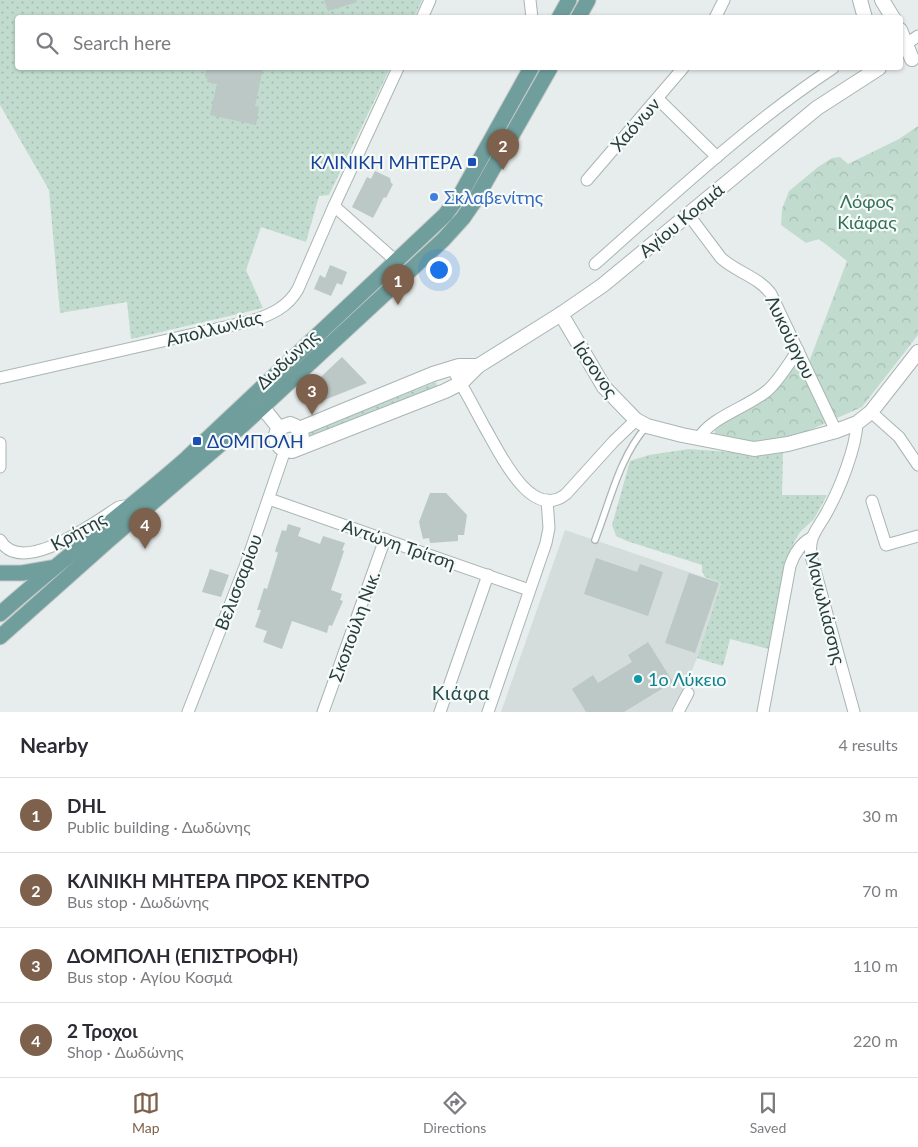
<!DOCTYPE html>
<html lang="en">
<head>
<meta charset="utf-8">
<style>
	body { margin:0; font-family:Lato,sans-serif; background:#f7f7f7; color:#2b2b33 }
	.you { position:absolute; left:438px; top:269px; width:18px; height:18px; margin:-12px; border:4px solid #fff; border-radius:50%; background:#1a73e8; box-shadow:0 0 0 8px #1a73e833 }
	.badge { display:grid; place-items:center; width:32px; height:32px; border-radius:50%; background:#7e614d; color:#fff; font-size:16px; font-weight:700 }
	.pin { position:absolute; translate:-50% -41px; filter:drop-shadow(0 1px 2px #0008) }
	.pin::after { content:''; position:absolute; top:26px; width:18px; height:15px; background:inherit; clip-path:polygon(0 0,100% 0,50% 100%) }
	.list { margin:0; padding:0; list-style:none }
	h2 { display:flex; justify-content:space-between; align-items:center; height:65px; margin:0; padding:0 20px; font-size:21px }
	h2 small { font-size:16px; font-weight:400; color:#7c7c81 }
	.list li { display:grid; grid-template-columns:32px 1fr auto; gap:15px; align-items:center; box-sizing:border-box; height:75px; padding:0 20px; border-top:1px solid #e1e1e2 }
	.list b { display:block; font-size:19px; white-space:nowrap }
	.list p { margin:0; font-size:16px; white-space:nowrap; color:#7c7c81 }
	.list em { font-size:16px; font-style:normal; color:#7c7c81 }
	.icon { flex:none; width:28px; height:28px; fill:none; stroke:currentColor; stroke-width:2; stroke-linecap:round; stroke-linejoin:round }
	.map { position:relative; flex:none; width:918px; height:712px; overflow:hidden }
	.search { position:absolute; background:#fff; box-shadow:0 1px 4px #0004; left:15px; right:15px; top:15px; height:55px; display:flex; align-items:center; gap:12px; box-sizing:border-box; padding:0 18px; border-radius:5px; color:#7c7c81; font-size:19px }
	.sheet { height:365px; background:#fff }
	nav { display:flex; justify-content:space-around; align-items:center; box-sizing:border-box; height:70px; border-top:1px solid #e1e1e2; background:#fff; font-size:14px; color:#7c7c81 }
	nav a { display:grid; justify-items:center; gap:2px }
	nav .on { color:#7e614d }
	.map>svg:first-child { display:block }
	.built { fill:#d4dddb }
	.grass { fill:url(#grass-dots) }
	.park { fill:url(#park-crowns) }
	.building { fill:#bbc8c5 }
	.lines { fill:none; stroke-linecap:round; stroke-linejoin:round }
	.service-casing { stroke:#a9b5b4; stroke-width:8 }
	.minor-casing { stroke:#a9b5b4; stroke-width:13 }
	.tertiary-casing { stroke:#a9b5b4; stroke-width:16 }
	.primary-casing { stroke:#c3c9c8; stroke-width:17 }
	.service { stroke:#fff; stroke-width:5.5 }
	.minor { stroke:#fff; stroke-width:11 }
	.tertiary { stroke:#fff; stroke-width:14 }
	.primary { stroke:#6f9e9c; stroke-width:15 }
	.transit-dot { fill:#1a4fb4; stroke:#f6faf9; stroke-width:2 }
	.shop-dot { fill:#3f7fe0; stroke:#f6faf9; stroke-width:2 }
	.culture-dot { fill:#0f9aa8; stroke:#f6faf9; stroke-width:2 }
	.labels { text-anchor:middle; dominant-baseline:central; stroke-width:4.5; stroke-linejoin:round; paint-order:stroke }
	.street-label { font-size:18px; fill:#273e3c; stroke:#f6faf9 }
	.transit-label { font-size:18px; fill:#164399; stroke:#f6faf9; text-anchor:end }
	.shop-label { font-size:18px; fill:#366cbe; stroke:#f6faf9; text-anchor:start }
	.park-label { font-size:18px; fill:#347158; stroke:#f6faf9 }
	.culture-label { font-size:18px; fill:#0d838f; stroke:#f6faf9; text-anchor:start }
	.neighbourhood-label { font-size:19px; letter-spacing:1px; fill:#244e4d; stroke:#f6faf9 }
</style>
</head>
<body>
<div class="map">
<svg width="918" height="712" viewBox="0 0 918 712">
	<defs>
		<pattern id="grass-dots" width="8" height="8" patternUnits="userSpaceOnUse" patternTransform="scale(1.25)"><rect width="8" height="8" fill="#c1dcce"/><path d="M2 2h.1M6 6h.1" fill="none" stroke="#a6beb2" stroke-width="1.8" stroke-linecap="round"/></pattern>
		<pattern id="park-crowns" width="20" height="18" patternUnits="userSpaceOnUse" patternTransform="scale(1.25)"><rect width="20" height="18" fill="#c1dcce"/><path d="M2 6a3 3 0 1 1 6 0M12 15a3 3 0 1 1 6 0" fill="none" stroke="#a6beb2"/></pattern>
	</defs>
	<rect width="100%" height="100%" fill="#e6edec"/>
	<path class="built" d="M565,530l156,53 -24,75 -9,22 -18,32h-169z"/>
	<g class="grass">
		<path d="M0,0h422l-8,18h-396v50h372l-61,127 -10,1 -13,46 -45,-15 -15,43 17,38 -132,31 -4,-37 -67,11 -11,-123 -49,-85z"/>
		<path d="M436,382l2,7 -127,50 -2,-7z"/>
		<path d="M689,449l68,5 26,-2 -1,43h45l-13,24 -14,13 -6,10 -10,29 -15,78 -39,-10 -7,27 -26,-8 24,-75 -16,-6 -3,-6v-6l-75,-24 -11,-5 -4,-11 18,-64 19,-6z"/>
	</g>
	<path class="park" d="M918,126v209l-56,72 -59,26 -17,6 -33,6 -38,-9v-10l26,-12 33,-22 23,-31 12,1 38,-101 -28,-22 -13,4 -25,-18 1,-16 7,-18 29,-24 14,-9 8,-1 8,7 51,-25z"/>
	<g class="building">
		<path d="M324,0h32l1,2 -29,9z"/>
		<path d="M206,68l12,2 1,-2h44l-8,38 4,1 -3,18 -46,-10 7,-31 -10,-2 1,-4 -3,-1z"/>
		<path d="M375,171l15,7 1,5 2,1 -7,14 -2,-1 -11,21 -21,-11 15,-30 4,2z"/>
		<path d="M330,265l17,7 -5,13 -5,-2 -6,13 -17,-7 6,-14 5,3z"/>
		<path d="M342,357l25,26 -50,20 -11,-12z"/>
		<path d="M430,493h16l21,22 -3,20h-6v6l-28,2 -1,-5 -6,1 -4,-17z"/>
		<path d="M288,524l13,4 -3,8 22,8 3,-8 22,7 -3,7 2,1 -13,39 11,4 -2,6 3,1 -11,25 -3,-1 -2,8 -35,-12 -10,28 -19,-7 4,-11 -12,-4 6,-17h-4l7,-22 3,1 11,-36 -3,-2 7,-21 4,1z"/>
		<path d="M596,558l41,14 3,-8 23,8 -15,44 -64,-22z"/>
		<path d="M210,569l19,6 -8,22 -19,-5z"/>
		<path d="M689,573l30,10 -24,70 -30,-10z"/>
		<path d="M648,642l25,40 -49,30h-38l-14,-23 21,-14 5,8 34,-21 -4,-7z"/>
	</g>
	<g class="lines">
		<g class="service-casing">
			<path id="service" d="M595,540c15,-38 24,-83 52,-114"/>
		</g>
		<g class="minor-casing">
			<g id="minor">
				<path d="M530,0l2,18"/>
				<path d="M422,18l8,-18"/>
				<path d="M715,18l9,-18"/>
				<path d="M906,44l12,-8"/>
				<path d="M658,99l59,58"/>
				<path d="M587,180l96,-112"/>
				<path d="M334,206l62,55"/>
				<path d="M688,214l33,44c15,14 38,19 50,36l65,137"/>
				<path d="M595,264c77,-68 153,-140 238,-196"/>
				<path d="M452,368c11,19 22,39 32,58 14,23 46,97 82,68l48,-53 22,-21"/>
				<path d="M0,378l251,-57c20,-6 37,-14 47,-32l36,-83 64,-138"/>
				<path d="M871,412l28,25 19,28"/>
				<path d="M698,439c14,-23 49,-31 70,-49 12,-11 21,-27 30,-40"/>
				<path d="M0,443v24"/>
				<path d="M269,499l260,91"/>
				<path d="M872,501l14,44 32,-9"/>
				<path d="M0,540c21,38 95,-18 119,-33l5,-1"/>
				<path d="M188,712l58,-148 39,-114"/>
				<path d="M323,712l62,-173"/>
				<path d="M440,712l48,-137"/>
				<path d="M488,712l58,-169 3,-15 -2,-28"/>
				<path d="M678,712l10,-19"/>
				<path d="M763,712l27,-146c4,-12 10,-22 21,-28"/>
				<path d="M854,712l-43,-156c-3,-21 8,-28 17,-46 12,-22 28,-62 29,-87"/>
			</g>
		</g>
		<g class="tertiary-casing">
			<g id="tertiary">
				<path d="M860,0l5,18"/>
				<path d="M882,0l11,18"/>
				<path d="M900,30l12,29"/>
				<path d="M561,314l43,73 32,33 11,6 35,9 72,14 34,-5 48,-13 21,-8 14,-11 47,-60"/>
				<path d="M256,399l23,29"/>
				<path d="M299,429l134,-55 26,-8h19"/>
				<path d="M297,448c8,-9 6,-20 -7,-24l-11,4c-7,11 -1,23 13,23l153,-60 16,-8 17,-17 83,-52 42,-29 214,-177 62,-40"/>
			</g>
		</g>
		<g class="primary-casing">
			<g id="primary">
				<path d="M559,18l10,-18"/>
				<path d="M578,18l10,-18"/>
				<path d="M0,573h22l29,-5"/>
				<path d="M0,614c60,-54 126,-102 187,-156l258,-243 17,-23 69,-124"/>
				<path d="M0,637l109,-97 135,-116 199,-184 20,-22 11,-16 76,-134"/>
			</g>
		</g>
		<use href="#service" class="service"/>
		<use href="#minor" class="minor"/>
		<use href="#tertiary" class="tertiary"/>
		<use href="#primary" class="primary"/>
	</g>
	<g class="transit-dot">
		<rect x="467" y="157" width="10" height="10" rx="2.5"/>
		<rect x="192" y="436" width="10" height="10" rx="2.5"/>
	</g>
	<circle class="shop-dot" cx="434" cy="197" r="5"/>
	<circle class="culture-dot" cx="638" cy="679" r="5"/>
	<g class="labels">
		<g class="street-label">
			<text transform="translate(635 124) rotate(-49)">Χαόνων</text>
			<text transform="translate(681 220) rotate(-40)">Αγίου Κοσμά</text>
			<text transform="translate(214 328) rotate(-14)">Απολλωνίας</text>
			<text transform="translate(791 337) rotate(64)">Λυκούργου</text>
			<text transform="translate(287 359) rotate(-43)">Δωδώνης</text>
			<text transform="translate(596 369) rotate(56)">Ιάσονος</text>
			<text transform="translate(78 531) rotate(-29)">Κρήτης</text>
			<text transform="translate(399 544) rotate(19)">Αντώνη Τρίτση</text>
			<text transform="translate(238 582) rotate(-69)">Βελισσαρίου</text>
			<text transform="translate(826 608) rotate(76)">Μανωλιάσσης</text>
			<text transform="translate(354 626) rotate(-70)">Σκοπούλη Νικ.</text>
		</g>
		<g class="transit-label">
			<text x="462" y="162">ΚΛΙΝΙΚΗ ΜΗΤΕΡΑ</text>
			<text x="207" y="441" text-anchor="start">ΔΟΜΠΟΛΗ</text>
		</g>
		<g class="shop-label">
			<text x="444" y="197">Σκλαβενίτης</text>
		</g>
		<g class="park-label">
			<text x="867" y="201">Λόφος<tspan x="867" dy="21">Κιάφας</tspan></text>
		</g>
		<g class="culture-label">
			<text x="648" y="679">1ο Λύκειο</text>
		</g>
		<g class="neighbourhood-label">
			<text x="461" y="692">Κιάφα</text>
		</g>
	</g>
</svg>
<div class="you"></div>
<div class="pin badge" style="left:398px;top:305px">1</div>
<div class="pin badge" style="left:503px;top:170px">2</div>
<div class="pin badge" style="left:312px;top:415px">3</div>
<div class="pin badge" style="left:145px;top:549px">4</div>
<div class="search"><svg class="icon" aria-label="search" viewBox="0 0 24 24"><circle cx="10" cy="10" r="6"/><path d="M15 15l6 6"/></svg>Search here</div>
</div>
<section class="sheet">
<h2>Nearby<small>4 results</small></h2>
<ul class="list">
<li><span class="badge">1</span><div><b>DHL</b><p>Public building · Δωδώνης</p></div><em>30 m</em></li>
<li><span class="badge">2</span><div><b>ΚΛΙΝΙΚΗ ΜΗΤΕΡΑ ΠΡΟΣ ΚΕΝΤΡΟ</b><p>Bus stop · Δωδώνης</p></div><em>70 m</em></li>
<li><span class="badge">3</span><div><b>ΔΟΜΠΟΛΗ (ΕΠΙΣΤΡΟΦΗ)</b><p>Bus stop · Αγίου Κοσμά</p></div><em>110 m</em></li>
<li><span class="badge">4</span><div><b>2 Τροχοι</b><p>Shop · Δωδώνης</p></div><em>220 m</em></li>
</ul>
</section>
<nav>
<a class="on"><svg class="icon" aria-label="map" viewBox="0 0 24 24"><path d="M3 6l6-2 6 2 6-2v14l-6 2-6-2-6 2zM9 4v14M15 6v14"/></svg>Map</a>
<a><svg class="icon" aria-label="directions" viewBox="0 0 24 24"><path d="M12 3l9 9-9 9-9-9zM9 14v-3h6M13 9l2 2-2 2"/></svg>Directions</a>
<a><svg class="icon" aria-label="saved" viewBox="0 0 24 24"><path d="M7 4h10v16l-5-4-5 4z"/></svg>Saved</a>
</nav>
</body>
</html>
